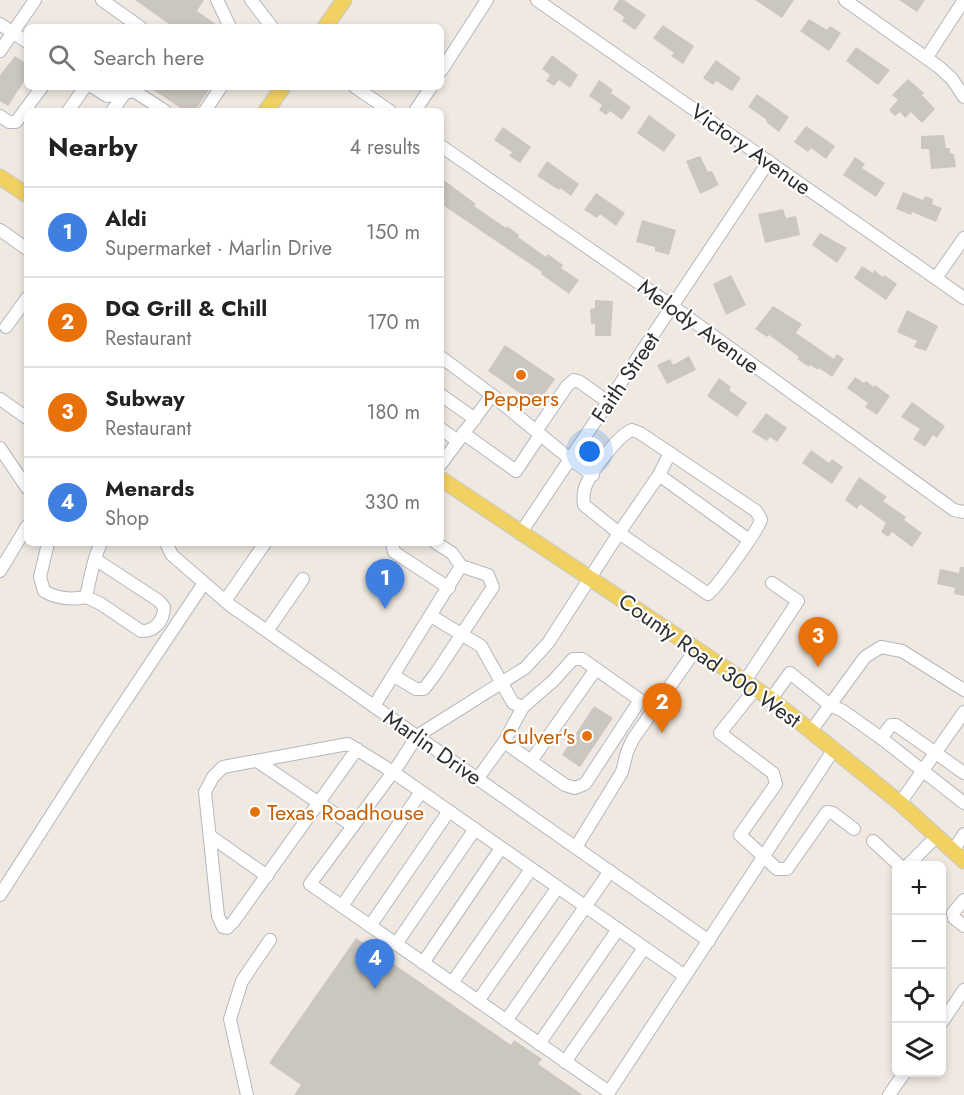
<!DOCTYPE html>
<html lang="en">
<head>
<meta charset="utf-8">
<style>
	body { margin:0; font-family:Jost,sans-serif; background:#f6f6f6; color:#222 }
	.controls { position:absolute; right:18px; bottom:18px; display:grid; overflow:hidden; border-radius:9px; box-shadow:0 3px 9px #0003 }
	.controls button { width:54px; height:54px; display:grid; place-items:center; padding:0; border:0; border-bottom:2px solid #e0e0e0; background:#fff; color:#222; font:30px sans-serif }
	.you { position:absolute; left:590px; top:452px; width:21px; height:21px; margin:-15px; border:4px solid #fff; border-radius:50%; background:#1a73e8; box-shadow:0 0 0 9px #1a73e833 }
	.badge { display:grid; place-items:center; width:39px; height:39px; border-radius:50%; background:#0f766e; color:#fff; font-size:20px; font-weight:700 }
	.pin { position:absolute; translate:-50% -50px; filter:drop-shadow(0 2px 3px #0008) }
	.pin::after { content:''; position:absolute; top:32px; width:21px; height:18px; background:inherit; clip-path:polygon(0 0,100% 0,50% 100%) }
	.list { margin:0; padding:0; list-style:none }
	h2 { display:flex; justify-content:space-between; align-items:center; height:78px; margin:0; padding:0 24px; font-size:26px }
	h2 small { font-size:20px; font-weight:400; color:#767676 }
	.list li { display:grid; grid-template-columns:39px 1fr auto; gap:18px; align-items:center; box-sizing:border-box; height:90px; padding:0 24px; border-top:2px solid #e0e0e0 }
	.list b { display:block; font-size:22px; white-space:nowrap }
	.list p { margin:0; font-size:20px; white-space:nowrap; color:#767676 }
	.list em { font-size:20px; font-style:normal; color:#767676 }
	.icon { flex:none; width:33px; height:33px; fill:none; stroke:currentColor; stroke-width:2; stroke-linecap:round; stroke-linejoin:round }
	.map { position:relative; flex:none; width:964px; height:1095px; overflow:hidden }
	.search { position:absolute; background:#fff; box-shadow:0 3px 9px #0003; left:24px; top:24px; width:420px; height:66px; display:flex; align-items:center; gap:15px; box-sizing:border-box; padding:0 21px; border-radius:9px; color:#767676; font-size:22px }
	.panel { position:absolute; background:#fff; box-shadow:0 3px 9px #0003; left:24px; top:108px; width:420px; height:438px; border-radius:9px }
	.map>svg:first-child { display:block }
	.building { fill:#cbc7bf }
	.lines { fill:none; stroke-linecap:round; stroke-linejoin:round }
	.minor-casing { stroke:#b4b7c1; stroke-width:14 }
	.major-casing { stroke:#c9c9c9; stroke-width:17 }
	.minor { stroke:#fff; stroke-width:12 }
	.major { stroke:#f2d163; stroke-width:15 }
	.food-dot { fill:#e8710a; stroke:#fff; stroke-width:2 }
	.labels { text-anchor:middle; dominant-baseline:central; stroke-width:4.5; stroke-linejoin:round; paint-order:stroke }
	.street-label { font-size:22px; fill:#2e2e2e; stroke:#fff }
	.food-label { font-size:22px; fill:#c56008; stroke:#fff }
</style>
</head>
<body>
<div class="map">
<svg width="964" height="1095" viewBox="0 0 964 1095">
	<rect width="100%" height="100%" fill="#efe9e1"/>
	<g class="building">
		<path d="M135,0h69l-7,11 23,16h-47z"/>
		<path d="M619,0h5l22,15 -11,15 -13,-9 2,-4 -11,-8z"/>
		<path d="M755,0h39l-12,18z"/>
		<path d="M899,0h26l-8,12z"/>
		<path d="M809,19l18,11 3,-4 11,7 -12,18 -29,-20z"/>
		<path d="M663,25l31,21 -11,18 -12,-8 3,-3 -21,-15z"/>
		<path d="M856,47l34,23 -12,15 -32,-24z"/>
		<path d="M552,55l26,20 -8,13 -11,-8 -5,6 -8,-5 4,-6 -8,-6z"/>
		<path d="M15,56l12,8v13l-19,29 -8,-5v-26z"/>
		<path d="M716,60l25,18 -9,13 -16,-10 -3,4 -10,-7z"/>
		<path d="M908,79l16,14 -2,2 13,14 -13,14 -11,-11 -6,6 -5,-6 -5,4 -6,-6 9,-10 -6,-5z"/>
		<path d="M599,80l14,10 -2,3 20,14 -9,13 -12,-9 -4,4 -7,-5 3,-5 -13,-9z"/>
		<path d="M149,87h62l-16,24h-10z"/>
		<path d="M757,94l32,23 -10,15 -13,-10 1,-2 -19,-13z"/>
		<path d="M649,115l27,20 -12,17 -27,-19z"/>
		<path d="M806,126l29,20 -9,13 -15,-11 -3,4 -14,-10z"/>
		<path d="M503,127l28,20 -11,16 -11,-7 3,-4 -18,-12z"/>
		<path d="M944,135l2,13h4v5l4,1 2,13 -25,2 -2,-20h-8v-13z"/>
		<path d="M700,156l8,16 4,-1 7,14 -19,9 -14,-33z"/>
		<path d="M855,157l10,7 -3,4 23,15 -9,14 -33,-22z"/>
		<path d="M547,161l32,23 -8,12 -11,-8 -1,2 -22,-14z"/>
		<path d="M441,178l35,26 -2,2 32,22 1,-2 12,9 -1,2 28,20 2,-3 15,11 -2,3 18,12 -10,14 -28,-20 1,-2 -101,-68z"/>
		<path d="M903,192l20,8 2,-4 8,3 -1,5 10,4 -6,14 -24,-10 -1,3 -15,-6z"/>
		<path d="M596,193l29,20 -9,13 -16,-12 -3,4 -13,-8z"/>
		<path d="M783,209l3,9 10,-2 4,19 -35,8 -7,-29z"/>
		<path d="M642,220l34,10 -7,25 -14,-4v-4l-19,-5z"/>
		<path d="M820,233l27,15 -10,15 -25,-18z"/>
		<path d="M862,266l11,7 1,-3 9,7 1,-2 13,9 -11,16 -32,-22z"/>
		<path d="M731,275l15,30 -20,10 -13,-31z"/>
		<path d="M595,300l18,1 -2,35h-16v-12h-4l-1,-15 5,-1z"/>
		<path d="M773,306l29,18 -6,9 38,26 3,-5 7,5 -12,18 -13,-9 -1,2 -8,-5 -1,2 -12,-8 2,-2 -30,-22 -2,2 -12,-8z"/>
		<path d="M907,310l31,16 -12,25 -12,-4 3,-6 -20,-9z"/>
		<path d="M505,345l50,34 -18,26 -49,-34z"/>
		<path d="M689,356l7,14 -29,14 -10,-19 13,-6 3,6z"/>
		<path d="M855,377l9,6 2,-2 8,6 1,-2 15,11 -13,19 -12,-8 3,-4 -21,-15z"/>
		<path d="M719,378l12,9 -2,3 18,13 -10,14 -30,-21z"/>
		<path d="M912,402l33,24 -8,12 -4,-3 -8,12 -12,-8 7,-10 -19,-12z"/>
		<path d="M766,413l21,15 -10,14 -7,-5 -3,4 -15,-9z"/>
		<path d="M811,450l18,13 3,-4 11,8 -11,17 -30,-21z"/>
		<path d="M859,477l28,20 -4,4 23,16 -2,3 18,13 -10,14 -20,-15 -4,5 -7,-5 5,-9 -26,-19 -3,5 -12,-9z"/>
		<path d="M960,567h4v29l-10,-2 1,-6 -18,-4 3,-15 19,4z"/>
		<path d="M594,706l19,12 -33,49 -18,-12z"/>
		<path d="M356,938l155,107 3,-5 28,19 -4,5 45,31h-289l7,-10 -32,-22z"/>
	</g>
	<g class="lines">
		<g class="minor-casing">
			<g id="minor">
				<path d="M102,0l38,27"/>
				<path d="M217,0l13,27"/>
				<path d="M251,0l21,27"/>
				<path d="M537,0l427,298"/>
				<path d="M845,0l94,67 13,12 12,18"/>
				<path d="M0,24l27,18"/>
				<path d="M0,51l35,-51"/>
				<path d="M927,57l37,-57"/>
				<path d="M441,71l46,-71"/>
				<path d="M93,87l14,9 27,-5 31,20"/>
				<path d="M355,87l35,24"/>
				<path d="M68,111l17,-24"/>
				<path d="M112,111l13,-18"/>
				<path d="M205,111l16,-24"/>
				<path d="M415,111l16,-24"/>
				<path d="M0,116l9,6h7l26,-35"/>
				<path d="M441,146l231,160 282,204 10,2"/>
				<path d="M0,230l27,19"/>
				<path d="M936,278l28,-40"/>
				<path d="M6,327l21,-29"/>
				<path d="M441,357l51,38"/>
				<path d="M441,395l34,24"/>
				<path d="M0,399l27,19"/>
				<path d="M441,429l17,12"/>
				<path d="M632,430l8,3 116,78 5,8c-1,9 -44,68 -53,75l-89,-61 -35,-28c-1,-7 -1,-13 2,-20 6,-14 32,-50 46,-55z"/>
				<path d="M536,431l31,-45 7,-6 6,2 28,20"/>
				<path d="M463,433l53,38 24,-36"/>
				<path d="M0,448l27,40"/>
				<path d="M670,453l-11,22 -40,58 -71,110 -23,25 -108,68 -18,28 -89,120 299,208 225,-343"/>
				<path d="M441,464l51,-69 78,64 23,16"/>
				<path d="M659,475l90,65"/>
				<path d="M520,534l249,-373"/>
				<path d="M48,543l-8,34 4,14c13,8 26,9 42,6"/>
				<path d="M166,543l6,12 59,51 478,335"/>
				<path d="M392,543l2,9 55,36"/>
				<path d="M95,559l64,42 5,6c0,13 -9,25 -23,24l-40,-27 -15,-7c4,-18 7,-38 15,-54"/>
				<path d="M0,571l27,-45"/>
				<path d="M225,601l40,-58"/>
				<path d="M431,616l50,30 32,57 10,4 30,-26 20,-22h9l58,41 -55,84 -10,4 -10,-3 -61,-43"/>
				<path d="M267,631l36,-52"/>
				<path d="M394,676l22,13h8l12,-16 57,-86 -5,-12 -27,-9"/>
				<path d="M745,681l53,-80 -26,-18"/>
				<path d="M756,688l-36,45 53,40 3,11 -36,51 37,34h10l40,-57 6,1 21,16"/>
				<path d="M771,699l19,-26 40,32 13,6 38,27 83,65"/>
				<path d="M374,706l87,-140 -9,-13 -16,-10"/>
				<path d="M811,731l54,-74 16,-10 21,4 62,39"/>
				<path d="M881,738l10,-13h5l68,48"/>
				<path d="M357,749l-123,172 -7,7 -4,-1 -5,-11 -13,-124 8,-15 10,-10 125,-23 45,28 292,204"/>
				<path d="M257,761l96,65"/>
				<path d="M531,761l65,-92"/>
				<path d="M478,778l26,-36 19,-35"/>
				<path d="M900,803l64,-91"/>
				<path d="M210,836l57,40"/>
				<path d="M873,841l27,25"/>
				<path d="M576,847l46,-75 5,-20 6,-13 63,-90"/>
				<path d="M953,851l11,-17"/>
				<path d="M907,866l30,-30"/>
				<path d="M0,895l108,-168 96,-144"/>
				<path d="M964,900l-11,13 1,5 10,8"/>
				<path d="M342,906l79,-114"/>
				<path d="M370,926l79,-115"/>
				<path d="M396,944l79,-115"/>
				<path d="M423,963l78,-115"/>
				<path d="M452,983l79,-114"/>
				<path d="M478,1001l80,-114"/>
				<path d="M506,1021l104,-150"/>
				<path d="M942,1022l22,-32"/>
				<path d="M539,1044l79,-115"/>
				<path d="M565,1062l79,-114"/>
				<path d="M247,1095l-17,-76 12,-38 28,-41"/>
				<path d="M889,1095l16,-23"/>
			</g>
		</g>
		<g class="major-casing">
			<g id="major">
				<path d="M325,27l19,-27"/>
				<path d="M266,111l17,-24"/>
				<path d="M0,177l27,18"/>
				<path d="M441,479l330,220 129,104 64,58"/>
			</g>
		</g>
		<use href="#minor" class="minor"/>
		<use href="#major" class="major"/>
	</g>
	<g class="food-dot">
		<circle cx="521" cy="375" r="6"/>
		<circle cx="587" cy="736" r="6"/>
		<circle cx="255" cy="812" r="6"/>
	</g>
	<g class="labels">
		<g class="street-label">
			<text transform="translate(751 149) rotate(35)">Victory Avenue</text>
			<text transform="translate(699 326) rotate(36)">Melody Avenue</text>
			<text transform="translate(625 377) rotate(-56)">Faith Street</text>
			<text transform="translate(710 660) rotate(35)">County Road 300 West</text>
			<text transform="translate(433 747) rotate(35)">Marlin Drive</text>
		</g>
		<g class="food-label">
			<text x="521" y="398">Peppers</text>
			<text x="575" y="736" text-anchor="end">Culver's</text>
			<text x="267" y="812" text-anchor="start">Texas Roadhouse</text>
		</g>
	</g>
</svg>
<div class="controls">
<button>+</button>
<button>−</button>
<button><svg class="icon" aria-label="locate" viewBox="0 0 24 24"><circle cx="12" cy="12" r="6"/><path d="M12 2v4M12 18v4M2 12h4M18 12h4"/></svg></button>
<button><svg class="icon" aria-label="layers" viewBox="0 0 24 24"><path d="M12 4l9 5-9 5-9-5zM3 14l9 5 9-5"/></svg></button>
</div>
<div class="you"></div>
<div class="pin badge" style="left:385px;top:609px;background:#3f7fe0">1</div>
<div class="pin badge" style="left:662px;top:733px;background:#e8710a">2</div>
<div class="pin badge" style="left:818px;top:667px;background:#e8710a">3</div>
<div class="pin badge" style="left:375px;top:989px;background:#3f7fe0">4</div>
<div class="search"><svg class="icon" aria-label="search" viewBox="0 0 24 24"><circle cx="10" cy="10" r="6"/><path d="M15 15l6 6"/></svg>Search here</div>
<section class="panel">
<h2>Nearby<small>4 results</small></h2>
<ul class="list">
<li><span class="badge" style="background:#3f7fe0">1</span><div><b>Aldi</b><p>Supermarket · Marlin Drive</p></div><em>150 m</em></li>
<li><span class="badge" style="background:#e8710a">2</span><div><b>DQ Grill &amp; Chill</b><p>Restaurant</p></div><em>170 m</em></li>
<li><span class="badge" style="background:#e8710a">3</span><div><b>Subway</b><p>Restaurant</p></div><em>180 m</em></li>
<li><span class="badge" style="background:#3f7fe0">4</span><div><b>Menards</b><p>Shop</p></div><em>330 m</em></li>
</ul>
</section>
</div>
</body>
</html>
